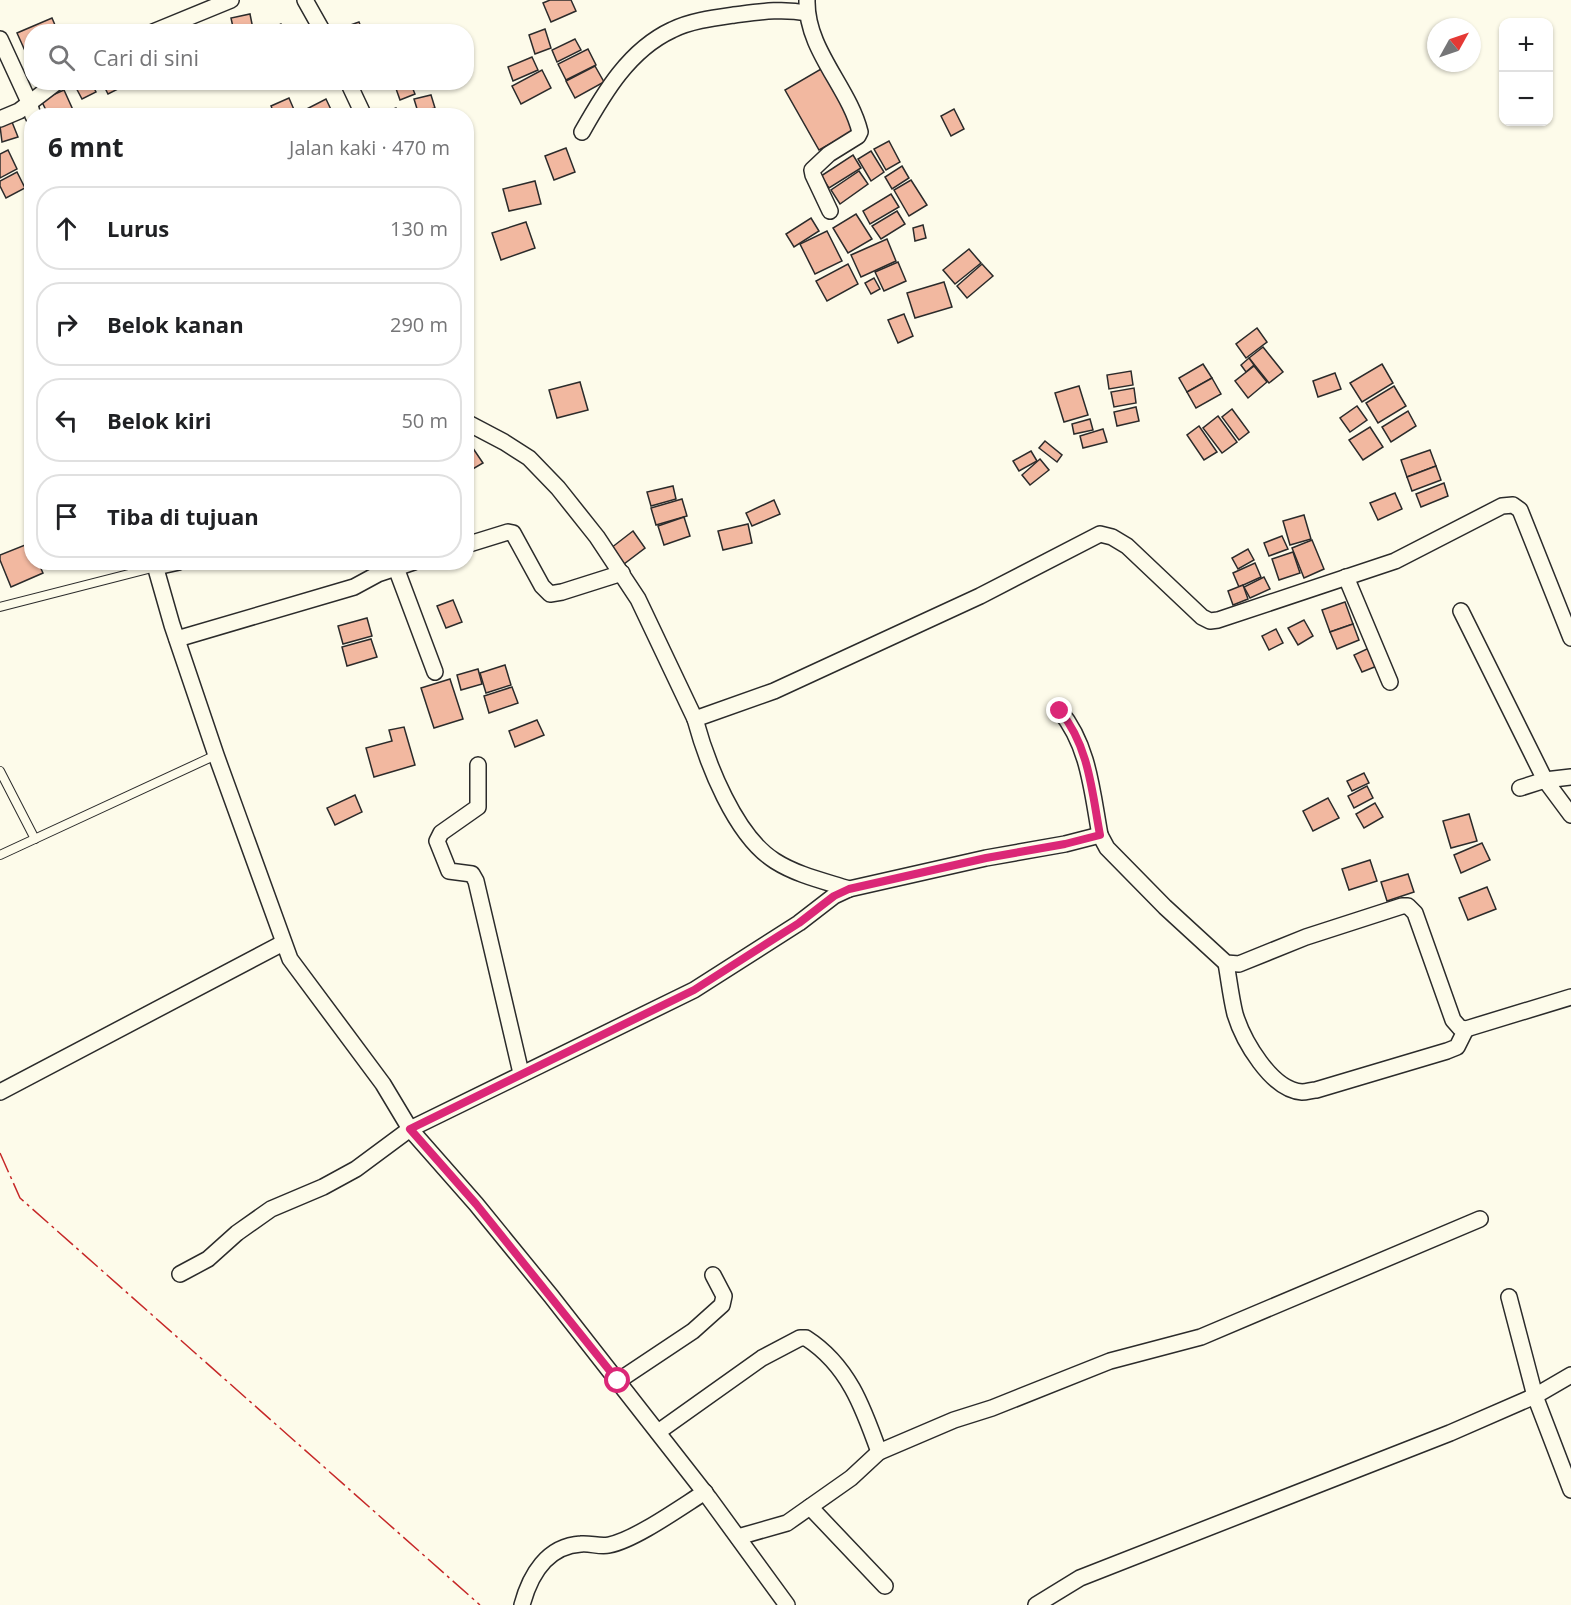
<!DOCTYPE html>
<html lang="id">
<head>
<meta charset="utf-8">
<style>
	body { margin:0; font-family:"Open Sans",sans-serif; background:#f2f2f2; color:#202124 }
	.controls { position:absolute; right:18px; top:18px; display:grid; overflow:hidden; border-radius:12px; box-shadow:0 2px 4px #0004 }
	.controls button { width:54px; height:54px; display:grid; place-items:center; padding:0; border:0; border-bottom:2px solid #e0e0e0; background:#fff; color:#202124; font:30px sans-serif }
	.compass { position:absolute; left:1427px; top:18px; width:54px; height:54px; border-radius:50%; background:#fff; box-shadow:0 2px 4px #0004; rotate:50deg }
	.stop { position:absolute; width:18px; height:18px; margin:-14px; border:4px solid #db2777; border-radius:50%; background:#fff }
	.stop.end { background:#db2777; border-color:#fff; box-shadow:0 2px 6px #0008 }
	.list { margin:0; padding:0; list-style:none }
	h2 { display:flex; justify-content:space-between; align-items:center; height:78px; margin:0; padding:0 24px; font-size:26px }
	h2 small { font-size:20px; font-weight:400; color:#757577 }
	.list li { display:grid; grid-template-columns:39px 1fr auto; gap:18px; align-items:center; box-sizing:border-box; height:84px; margin:0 12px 12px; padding:0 12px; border:2px solid #e0e0e0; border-radius:24px }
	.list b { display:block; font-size:22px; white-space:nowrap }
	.list em { font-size:20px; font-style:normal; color:#757577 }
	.icon { flex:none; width:33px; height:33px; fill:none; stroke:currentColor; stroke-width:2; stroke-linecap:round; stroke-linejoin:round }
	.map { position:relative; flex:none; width:1571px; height:1605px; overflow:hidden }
	.search { position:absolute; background:#fff; box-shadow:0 2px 4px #0004; left:24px; top:24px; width:450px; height:66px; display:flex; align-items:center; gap:15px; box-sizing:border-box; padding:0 21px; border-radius:24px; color:#757577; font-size:22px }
	.panel { position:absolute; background:#fff; box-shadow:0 2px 4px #0004; left:24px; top:108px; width:450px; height:462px; border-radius:24px }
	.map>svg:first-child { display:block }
	.building { fill:#f2b8a0; stroke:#2b2b2b; stroke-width:1.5 }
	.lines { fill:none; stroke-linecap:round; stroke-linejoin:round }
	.lane-casing { stroke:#2b2b2b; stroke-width:10 }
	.street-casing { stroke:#2b2b2b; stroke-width:18 }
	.lane { stroke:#fdfbea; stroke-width:8 }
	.street { stroke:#fdfbea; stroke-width:15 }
	.power { stroke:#c62828; stroke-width:1.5; stroke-dasharray:21 4.5 3 4.5; stroke-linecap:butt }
	.route { stroke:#db2777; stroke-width:8 }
</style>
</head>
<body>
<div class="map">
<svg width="1571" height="1605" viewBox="0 0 1571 1605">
	<rect width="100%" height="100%" fill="#fdfbea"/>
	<g class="building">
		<path d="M550,0h21l5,11 -25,11 -8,-19z"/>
		<path d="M250,14l3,15 -19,3 -3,-14z"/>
		<path d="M52,18l6,14h-26v29l-2,1 -13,-29z"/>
		<path d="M359,22l4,10h-20l-1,-4z"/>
		<path d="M281,24l4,8h-21z"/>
		<path d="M545,29l6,19 -16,6 -6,-19z"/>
		<path d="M575,39l6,11 -24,12 -5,-12z"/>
		<path d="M588,49l8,16 -30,15 -8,-16z"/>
		<path d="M532,57l6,13 -25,11 -5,-14z"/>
		<path d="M595,66l9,16 -29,16 -9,-17z"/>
		<path d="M821,69l35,61 -37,20 -34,-60z"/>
		<path d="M542,70l9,18 -30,16 -9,-18z"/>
		<path d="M73,82h18l5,10 -14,7z"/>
		<path d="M111,82h11l2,4 -16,8 -4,-8z"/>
		<path d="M410,82l5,12 -15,6 -6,-17z"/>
		<path d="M64,90l9,20 -11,6h-13l-8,-16z"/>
		<path d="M431,95l4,13 -17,4 -4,-13z"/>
		<path d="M289,98l6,14 -9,4h-11l-4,-10z"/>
		<path d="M326,99l8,17h-38l-1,-1z"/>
		<path d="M396,108l3,8h-24z"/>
		<path d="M954,109l10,20 -13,7 -10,-20z"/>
		<path d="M12,122l6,15 -16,5 -2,-16z"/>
		<path d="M889,141l11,21 -14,8 -12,-21z"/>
		<path d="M566,148l9,24 -21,8 -9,-24z"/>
		<path d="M8,150l9,19 -17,9v-24z"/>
		<path d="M871,151l13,21 -13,9 -13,-22z"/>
		<path d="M853,155l8,13 -32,20 -8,-12z"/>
		<path d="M902,166l7,12 -17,11 -7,-12z"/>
		<path d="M859,171l9,13 -28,20 -9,-14z"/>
		<path d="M17,172l8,16 -19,10 -6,-12v-5z"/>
		<path d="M911,180l16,25 -18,11 -15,-26z"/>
		<path d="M535,181l6,23 -32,7 -6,-22z"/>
		<path d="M891,194l8,13 -29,17 -7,-13z"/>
		<path d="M897,211l8,13 -24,15 -9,-13z"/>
		<path d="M856,214l16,25 -24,14 -15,-25z"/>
		<path d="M811,218l8,13 -25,16 -8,-13z"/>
		<path d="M526,222l9,26 -34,12 -9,-27z"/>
		<path d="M923,225l3,13 -11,3 -2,-13z"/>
		<path d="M827,231l15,30 -27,13 -15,-30z"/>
		<path d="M887,239l9,22 -35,16 -10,-22z"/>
		<path d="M969,249l12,14 -26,21 -12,-14z"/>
		<path d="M898,262l8,19 -22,10 -9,-19z"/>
		<path d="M848,264l10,20 -31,17 -11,-20z"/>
		<path d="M982,264l11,12 -26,22 -10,-12z"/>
		<path d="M874,278l6,11 -9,5 -6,-11z"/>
		<path d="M944,282l8,25 -37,11 -8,-25z"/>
		<path d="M904,314l9,22 -15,7 -10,-23z"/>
		<path d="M1257,328l10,14 -21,16 -10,-14z"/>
		<path d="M1263,347l20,25 -14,11 -20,-25z"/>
		<path d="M1249,358l5,7 -8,7 -5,-7z"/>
		<path d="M1203,364l9,14 -25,14 -8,-14z"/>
		<path d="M1382,364l11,19 -31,19 -12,-19z"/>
		<path d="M1254,366l13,16 -19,16 -13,-17z"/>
		<path d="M1131,371l2,14 -24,4 -2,-14z"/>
		<path d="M1335,373l6,16 -23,8 -5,-16z"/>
		<path d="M1212,378l9,16 -25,14 -9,-16z"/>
		<path d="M580,382l8,28 -31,8 -8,-28z"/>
		<path d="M1079,386l9,29 -24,7 -9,-29z"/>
		<path d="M1394,386l12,20 -28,17 -12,-20z"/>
		<path d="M1134,388l2,15 -22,4 -3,-15z"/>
		<path d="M1357,406l10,14 -17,12 -10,-14z"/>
		<path d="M1136,407l3,14 -22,5 -3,-14z"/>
		<path d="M1232,409l17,23 -10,8 -17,-23z"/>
		<path d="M1408,411l8,15 -25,16 -9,-15z"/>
		<path d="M1218,416l19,26 -15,11 -19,-25z"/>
		<path d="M1090,419l3,11 -19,4 -2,-10z"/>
		<path d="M1199,426l18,26 -13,8 -17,-25z"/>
		<path d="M1370,427l13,20 -20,13 -14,-20z"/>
		<path d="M1103,429l4,13 -24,6 -3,-12z"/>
		<path d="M466,438l17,25 -17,10z"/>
		<path d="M1045,441l17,14 -5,7 -18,-14z"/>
		<path d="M1430,450l6,16 -29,11 -6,-17z"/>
		<path d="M1031,451l6,10 -18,10 -6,-10z"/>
		<path d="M1040,459l9,11 -19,15 -8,-10z"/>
		<path d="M1436,466l5,14 -29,11 -5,-14z"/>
		<path d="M1444,483l4,13 -27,11 -5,-13z"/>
		<path d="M673,486l3,13 -25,7 -4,-14z"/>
		<path d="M1395,493l7,16 -24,11 -8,-17z"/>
		<path d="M682,499l5,17 -31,9 -5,-17z"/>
		<path d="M774,500l6,14 -28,12 -6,-13z"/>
		<path d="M1304,515l7,24 -21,6 -7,-24z"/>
		<path d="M684,517l6,19 -26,9 -6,-19z"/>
		<path d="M748,524l4,19 -29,7 -5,-19z"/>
		<path d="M633,531l12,17 -21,16 -13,-16z"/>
		<path d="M1282,536l6,13 -19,7 -5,-13z"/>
		<path d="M1312,540l12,29 -20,9 -12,-30z"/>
		<path d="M30,543l2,19h6l5,11 -32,14 -11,-27v-5z"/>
		<path d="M1248,549l6,11 -16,9 -6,-11z"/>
		<path d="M1293,552l7,21 -21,7 -7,-21z"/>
		<path d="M1255,563l6,14 -22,10 -6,-14z"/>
		<path d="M1264,577l6,12 -20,9 -6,-11z"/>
		<path d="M1243,585l5,14 -15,6 -5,-14z"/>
		<path d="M453,600l9,22 -16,6 -9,-22z"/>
		<path d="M1345,602l8,22 -23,8 -8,-22z"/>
		<path d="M367,618l5,18 -29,8 -5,-18z"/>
		<path d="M1304,620l9,16 -15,9 -10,-17z"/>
		<path d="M1353,624l6,16 -22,9 -7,-17z"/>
		<path d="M1276,629l7,14 -14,7 -7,-14z"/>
		<path d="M371,639l6,18 -30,9 -5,-19z"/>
		<path d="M1369,648l8,18 -15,6 -8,-17z"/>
		<path d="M505,665l6,20 -25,8 -6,-20z"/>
		<path d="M478,669l4,15 -21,6 -4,-15z"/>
		<path d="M450,679l13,40 -29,9 -13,-40z"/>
		<path d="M512,687l6,16 -29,10 -5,-17z"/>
		<path d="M537,720l7,15 -29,12 -6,-16z"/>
		<path d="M404,727l11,38 -41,12 -8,-29 26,-7 -3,-11z"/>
		<path d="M1364,773l5,10 -17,8 -5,-10z"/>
		<path d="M1367,786l6,12 -19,10 -6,-12z"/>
		<path d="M355,795l7,17 -27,13 -8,-17z"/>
		<path d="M1328,798l11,20 -26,13 -10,-20z"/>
		<path d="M1375,803l8,14 -19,11 -8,-14z"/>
		<path d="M1469,814l8,27 -26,7 -8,-27z"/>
		<path d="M1482,843l8,17 -29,13 -7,-18z"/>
		<path d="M1370,860l7,21 -28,9 -7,-21z"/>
		<path d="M1408,874l6,18 -27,9 -6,-19z"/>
		<path d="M1487,887l9,22 -28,11 -9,-22z"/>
	</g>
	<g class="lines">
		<g class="lane-casing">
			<g id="lane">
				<path d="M0,607l156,-40"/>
				<path d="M0,771l35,68"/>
				<path d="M0,855l216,-100"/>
			</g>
		</g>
		<g class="street-casing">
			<g id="street">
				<path d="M305,0l18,32"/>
				<path d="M807,0c-1,50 42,87 53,132l-2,4 -29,18 -17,16 1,5 17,36"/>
				<path d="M153,32l78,-32"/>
				<path d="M0,39l29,63 4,14"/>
				<path d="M348,82l16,34"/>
				<path d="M0,119l19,-8 38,-29"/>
				<path d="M582,132c22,-39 47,-82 90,-102 18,-9 41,-12 62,-15 24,-3 48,-7 73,-2"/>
				<path d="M466,422l38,20 25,16 29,30 39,49 41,62 57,120 79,-28 206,-95 120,-62 12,3 15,9 75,71 8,4 8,-1 177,-59 107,-55 11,-1 7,5 51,128"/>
				<path d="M466,545l42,-13 5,1 29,53 8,8 12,-2 60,-19"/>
				<path d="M154,562l18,63 44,130 74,204 93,125 27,45 66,75 75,92 158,202 78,107"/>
				<path d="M156,567l23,-5"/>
				<path d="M396,568l39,104"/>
				<path d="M1346,577l44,105"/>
				<path d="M1461,611l84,169 26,35"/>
				<path d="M177,639l177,-52 24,-13 36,-12"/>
				<path d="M1060,711c29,35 32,81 40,124"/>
				<path d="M695,719c12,44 40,117 80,142 22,14 49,20 74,28"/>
				<path d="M478,765v42l-37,26 -4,8 12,30 23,3 4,7 45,192"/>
				<path d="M1520,788l25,-8 26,-3"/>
				<path d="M1226,963c3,17 5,35 9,51 8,26 36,76 67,78 5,0 10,-2 14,-2l131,-39 10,-4 9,-18"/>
				<path d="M0,1092l283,-149"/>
				<path d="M180,1274l28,-15 29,-26 34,-24 52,-22 33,-18 54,-40 284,-139 105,-67 35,-27 15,-7 137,-31 79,-14 35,-9 7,13 58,59 61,56 13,1 67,-27 96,-31h6l7,7 38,107 7,8 6,1 105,-32"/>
				<path d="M1509,1297l26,99 36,94"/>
				<path d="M618,1381l75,-50 29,-26 2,-9 -11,-21"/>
				<path d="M658,1432l104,-74 38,-20h6c42,27 57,69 73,114"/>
				<path d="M810,1507l75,79"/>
				<path d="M738,1537l49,-14 64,-45 28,-26 75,-32 38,-12 118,-47 91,-24 279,-118"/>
				<path d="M522,1605c8,-30 25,-59 59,-61 9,-1 19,3 28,1 26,-5 72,-38 96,-53"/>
				<path d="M1036,1605l44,-27 370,-145 85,-37 36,-21"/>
			</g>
		</g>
		<use href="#lane" class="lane"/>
		<use href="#street" class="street"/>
		<path class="power" d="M0,1153l20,45 460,407"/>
	</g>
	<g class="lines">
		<path class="route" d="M618,1381l-142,-177 -66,-75 284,-139 105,-67 35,-27 15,-7 137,-31 79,-14 35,-9c-8,-43 -11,-89 -40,-124"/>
	</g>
</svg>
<div class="controls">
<button>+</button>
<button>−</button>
</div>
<svg class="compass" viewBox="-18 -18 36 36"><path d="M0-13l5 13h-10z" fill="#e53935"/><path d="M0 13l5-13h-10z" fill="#757577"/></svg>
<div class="stop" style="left:618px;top:1381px"></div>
<div class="stop end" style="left:1060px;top:711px"></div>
<div class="search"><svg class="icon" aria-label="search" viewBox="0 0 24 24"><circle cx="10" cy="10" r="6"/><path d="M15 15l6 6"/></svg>Cari di sini</div>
<section class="panel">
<h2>6 mnt<small>Jalan kaki · 470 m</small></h2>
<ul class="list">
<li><svg class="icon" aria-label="ahead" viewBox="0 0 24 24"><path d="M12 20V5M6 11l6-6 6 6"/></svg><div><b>Lurus</b></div><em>130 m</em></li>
<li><svg class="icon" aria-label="right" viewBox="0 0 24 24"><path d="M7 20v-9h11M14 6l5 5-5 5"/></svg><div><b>Belok kanan</b></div><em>290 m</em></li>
<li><svg class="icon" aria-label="left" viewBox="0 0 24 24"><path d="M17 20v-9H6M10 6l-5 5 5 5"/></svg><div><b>Belok kiri</b></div><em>50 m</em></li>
<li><svg class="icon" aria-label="arrive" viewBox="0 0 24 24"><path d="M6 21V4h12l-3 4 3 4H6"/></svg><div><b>Tiba di tujuan</b></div></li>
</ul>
</section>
</div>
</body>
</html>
